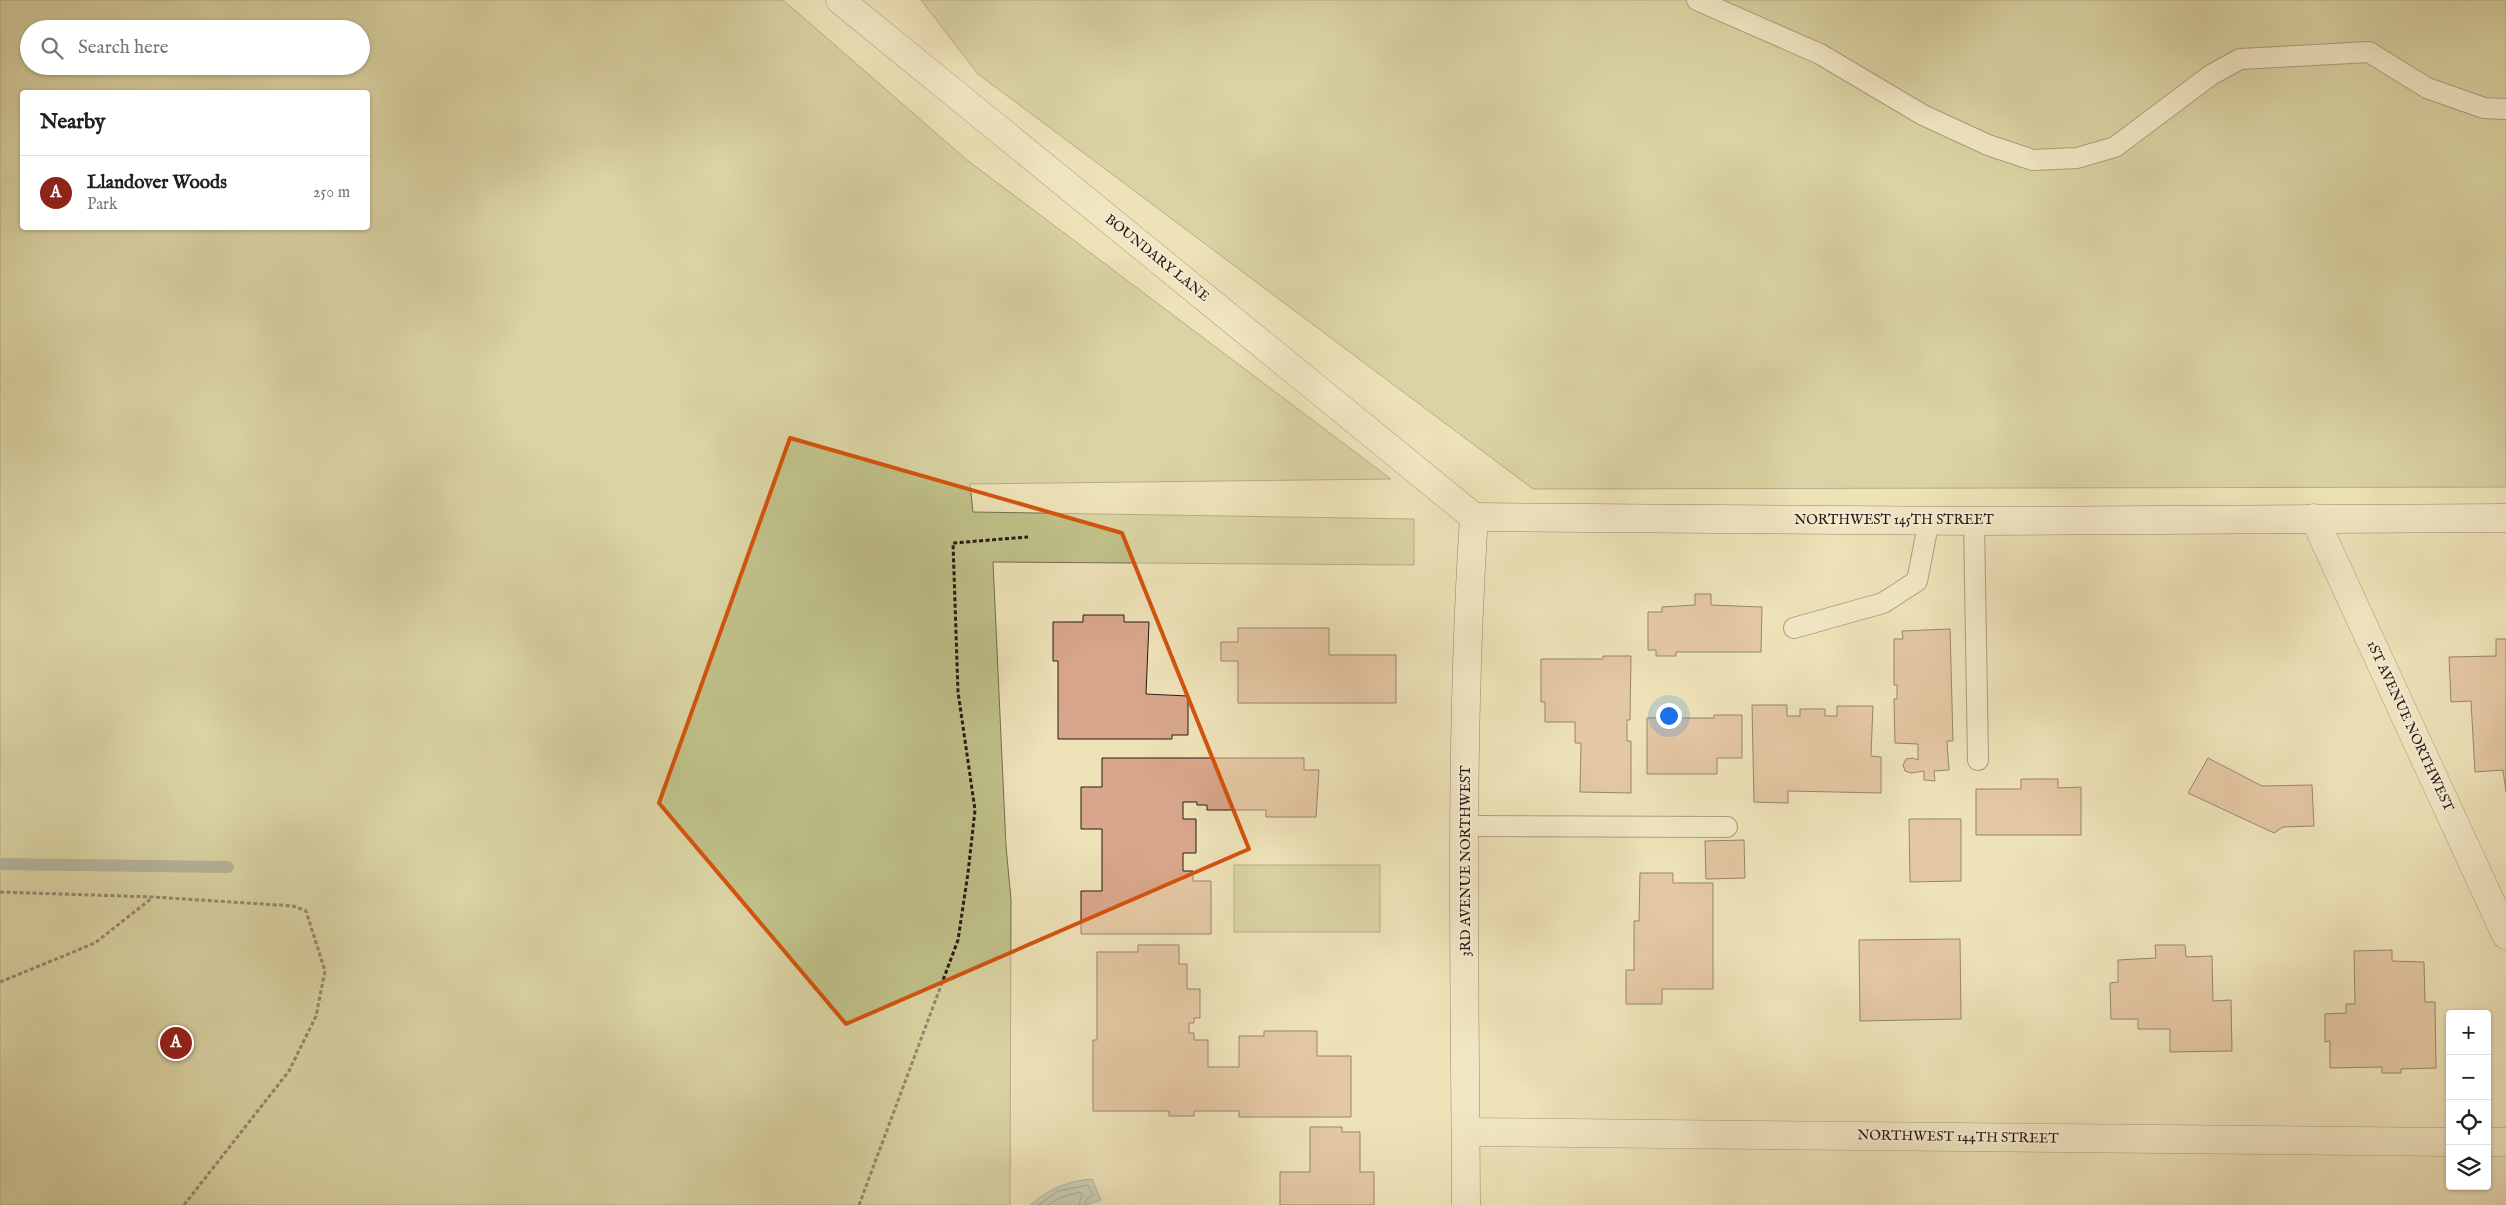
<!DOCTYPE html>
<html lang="en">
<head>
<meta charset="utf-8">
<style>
	body { margin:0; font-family:"IM FELL English",serif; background:#f6f6f6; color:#202124 }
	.controls { position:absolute; right:15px; bottom:15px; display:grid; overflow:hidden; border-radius:5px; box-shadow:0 1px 4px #0004 }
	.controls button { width:45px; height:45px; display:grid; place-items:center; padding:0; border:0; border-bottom:1px solid #e0e0e0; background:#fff; color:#202124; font:25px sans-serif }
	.you { position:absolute; left:1668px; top:715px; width:18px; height:18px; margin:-12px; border:4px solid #fff; border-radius:50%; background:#1a73e8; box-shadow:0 0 0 8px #1a73e833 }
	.badge { display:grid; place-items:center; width:32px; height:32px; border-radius:50%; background:#8f2418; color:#fff; font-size:16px; font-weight:700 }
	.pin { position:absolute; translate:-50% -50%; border:2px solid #fff; box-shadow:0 1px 5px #0006 }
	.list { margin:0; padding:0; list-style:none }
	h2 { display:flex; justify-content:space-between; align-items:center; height:65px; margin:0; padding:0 20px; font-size:21px }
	h2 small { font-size:16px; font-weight:400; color:#757577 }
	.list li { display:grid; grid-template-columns:32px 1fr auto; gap:15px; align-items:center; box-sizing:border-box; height:75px; padding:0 20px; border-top:1px solid #e0e0e0 }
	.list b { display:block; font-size:19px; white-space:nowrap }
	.list p { margin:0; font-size:16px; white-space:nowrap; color:#757577 }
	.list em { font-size:16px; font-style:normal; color:#757577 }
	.icon { flex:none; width:28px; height:28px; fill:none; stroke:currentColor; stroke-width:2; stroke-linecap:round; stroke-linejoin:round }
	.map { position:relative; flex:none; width:2506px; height:1205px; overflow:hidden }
	.search { position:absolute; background:#fff; box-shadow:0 1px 4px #0004; left:20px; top:20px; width:350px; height:55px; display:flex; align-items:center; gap:12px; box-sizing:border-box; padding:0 18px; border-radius:28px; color:#757577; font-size:19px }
	.panel { position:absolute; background:#fff; box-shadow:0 1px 4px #0004; left:20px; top:90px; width:350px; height:140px; border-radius:5px }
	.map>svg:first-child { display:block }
	.green { fill:#c0c18a; stroke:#746d4f; fill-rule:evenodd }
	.water { fill:#9fbaba; stroke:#6f7a78 }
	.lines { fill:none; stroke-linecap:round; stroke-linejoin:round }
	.shore { stroke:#646a67; stroke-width:1 }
	.stream { stroke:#6f7a78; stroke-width:12 }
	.building { fill:#d8a68a; stroke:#281914 }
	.lane-casing { stroke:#5a4b3d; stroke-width:22 }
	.street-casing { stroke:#5a4b3d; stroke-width:29 }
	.secondary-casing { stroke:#281914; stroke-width:29 }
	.path { stroke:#281914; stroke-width:3; stroke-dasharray:4 2.5; stroke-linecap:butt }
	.lane { stroke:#f4ecd1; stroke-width:20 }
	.street { stroke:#f4ecd1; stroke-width:28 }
	.secondary { stroke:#f4ecd1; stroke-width:28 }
	.marked { fill:none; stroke:#d5530d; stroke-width:4; stroke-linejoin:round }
	.labels { text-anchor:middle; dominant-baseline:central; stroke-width:4; stroke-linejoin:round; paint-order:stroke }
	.street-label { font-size:14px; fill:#281914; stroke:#f4ecd1 }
</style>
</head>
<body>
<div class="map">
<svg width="2506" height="1205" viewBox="0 0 2506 1205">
	<rect width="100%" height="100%" fill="#eee2b8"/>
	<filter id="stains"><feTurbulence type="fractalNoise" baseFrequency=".004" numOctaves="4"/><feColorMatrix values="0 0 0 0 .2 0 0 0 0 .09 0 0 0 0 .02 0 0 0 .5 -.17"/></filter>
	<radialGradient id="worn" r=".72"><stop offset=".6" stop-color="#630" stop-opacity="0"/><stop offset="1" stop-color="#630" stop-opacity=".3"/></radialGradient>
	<g class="green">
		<path d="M0,0h783l184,160 424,319 -421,5 3,28 441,7v46l-421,-3 13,284 5,54 -1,305h-1010zM29,29h332v37h-332zM22,92h346v136h-346z"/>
		<path d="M921,0h1585v487l-973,2 -555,-415z"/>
		<rect x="1234" y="865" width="146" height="67"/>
	</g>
	<path class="water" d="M1092,1179l9,21 -15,5h-56c19,-16 37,-24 62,-26z"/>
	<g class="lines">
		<g class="shore">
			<path d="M1038,1205l20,-14 30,-6 5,10 -7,5 -1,5"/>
			<path d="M1048,1205l13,-8 19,-5 2,2 -3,11"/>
		</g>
		<path class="stream" d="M0,864l228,3"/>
	</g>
	<g class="building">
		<path d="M1695,594h16v11l51,2 -1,45h-85v4h-20v-6h-8v-38h14v-5l33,-2z"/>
		<path d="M1083,615h41v7h25l-3,72 42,2v39h-16v4h-114v-78h-5v-39h30z"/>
		<path d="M1238,628h91v27h67v48h-158v-42h-17v-19h17z"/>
		<path d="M1950,629l3,112h-6l2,29 -15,1 1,10 -11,-1v-9l-13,2 -6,-2 -2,-6 3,-6 7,-1 5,2v-16l-23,-1 -1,-44h3v-14h-3v-46h9l-1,-8z"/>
		<path d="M2496,639h10v153l-3,-22 -28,2 -4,-71 -20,1 -2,-45 47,-1z"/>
		<path d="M1603,656h28l-1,64h-3v21h4v52l-51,-1 1,-49h-6v-21h-30v-20h-4v-43h62z"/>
		<path d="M1752,705h35v11h13v-7h25v7h12v-10h36l-2,50 10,1v36l-93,-2v12l-34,-1z"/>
		<path d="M1714,715h28v43h-25v16h-70v-56h67z"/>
		<path d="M1102,758h202v12h15l-3,47h-50v-7h-59v-5h-10v-3h-14v17h13v34h-13v18h10v10h18v53h-130v-43h21v-62h-21v-42h21z"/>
		<path d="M2208,758l54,28 50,-1 2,41 -31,1 -9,6 -86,-40z"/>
		<path d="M2021,779h37v9l23,-1v48h-105v-46h45z"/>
		<path d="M1909,819h52v62l-51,1z"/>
		<path d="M1744,840l1,38 -39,1 -1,-38z"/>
		<path d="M1640,873h33v10h40v106h-51v15h-36v-34h8v-49h5z"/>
		<path d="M1960,939l1,80 -101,2 -1,-81z"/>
		<path d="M1138,945h41v19h8v25h13v29h-6v5h-5v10h5v7h14v27h31v-31h25v-5h53v25h34v61h-112v-6h-45v5h-25v-5h-76v-71h4v-88h41z"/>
		<path d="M2155,945h30l1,12 26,-1 1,45 18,-1 1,51 -62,1v-23h-32v-10h-27l-1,-36 8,-1v-22l38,-2z"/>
		<path d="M2392,950v11l32,1 1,40h10l1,66 -35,1v4h-19v-6l-52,1v-27l-5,1v-28l21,-1v-9h9l-1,-53z"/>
		<path d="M1310,1127h32v5h18v40h14v33h-94v-33h30z"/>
	</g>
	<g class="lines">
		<g class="lane-casing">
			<g id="lane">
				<path d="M1697,0l123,54 103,61 65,30 45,15 44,-2 38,-11 96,-72 29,-16 129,-7 58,36 57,20 22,1"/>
				<path d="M1974,521l4,239"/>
				<path d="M1794,628l89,-25 34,-22 12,-61"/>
				<path d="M1466,826l261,1"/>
			</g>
		</g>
		<g class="street-casing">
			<g id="street">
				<path d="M840,0l634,517"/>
				<path d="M2314,518l192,417"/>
				<path d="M1466,1132l984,10"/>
				<path d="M2487,1142h19"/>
			</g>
		</g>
		<g class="secondary-casing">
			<path id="secondary" d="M1466,1205c-1,-229 -7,-460 8,-688l500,4 532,-3"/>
		</g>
		<g class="path">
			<path d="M0,892l153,5 140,9 13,5 19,60 -9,45 -27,55 -105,134"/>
			<path d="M0,982l95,-39 57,-45"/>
			<path d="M859,1205l99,-265 10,-67 7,-63 -17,-118 -5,-149 75,-6"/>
		</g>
		<use href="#lane" class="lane"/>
		<use href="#street" class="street"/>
		<use href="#secondary" class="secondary"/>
	</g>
	<path d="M0 0H2506V1205H0ZM790,438l332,95 127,316 -403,175 -187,-221z" fill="#eee2b8" fill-opacity=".55" fill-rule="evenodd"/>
	<path class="marked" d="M790,438l332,95 127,316 -403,175 -187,-221z"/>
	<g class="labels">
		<g class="street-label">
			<text transform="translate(1157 258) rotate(39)">BOUNDARY LANE</text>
			<text x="1894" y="520">NORTHWEST 145TH STREET</text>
			<text transform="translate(2410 726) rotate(65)">1ST AVENUE NORTHWEST</text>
			<text transform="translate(1466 861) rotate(-90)">3RD AVENUE NORTHWEST</text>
			<text transform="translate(1958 1137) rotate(1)">NORTHWEST 144TH STREET</text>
		</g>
	</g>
	<rect width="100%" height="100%" filter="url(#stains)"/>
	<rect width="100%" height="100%" fill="url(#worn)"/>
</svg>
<div class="controls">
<button>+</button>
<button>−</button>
<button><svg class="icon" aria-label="locate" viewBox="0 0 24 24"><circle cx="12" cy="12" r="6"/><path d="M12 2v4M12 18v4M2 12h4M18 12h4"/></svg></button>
<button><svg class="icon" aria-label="layers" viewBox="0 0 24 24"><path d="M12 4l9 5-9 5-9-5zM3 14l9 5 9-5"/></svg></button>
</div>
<div class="you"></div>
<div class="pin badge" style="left:176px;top:1043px">A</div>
<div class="search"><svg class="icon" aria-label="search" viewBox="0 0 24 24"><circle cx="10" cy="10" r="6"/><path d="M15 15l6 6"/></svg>Search here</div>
<section class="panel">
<h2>Nearby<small></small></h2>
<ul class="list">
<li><span class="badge">A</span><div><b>Llandover Woods</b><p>Park</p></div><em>250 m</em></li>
</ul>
</section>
</div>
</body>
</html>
